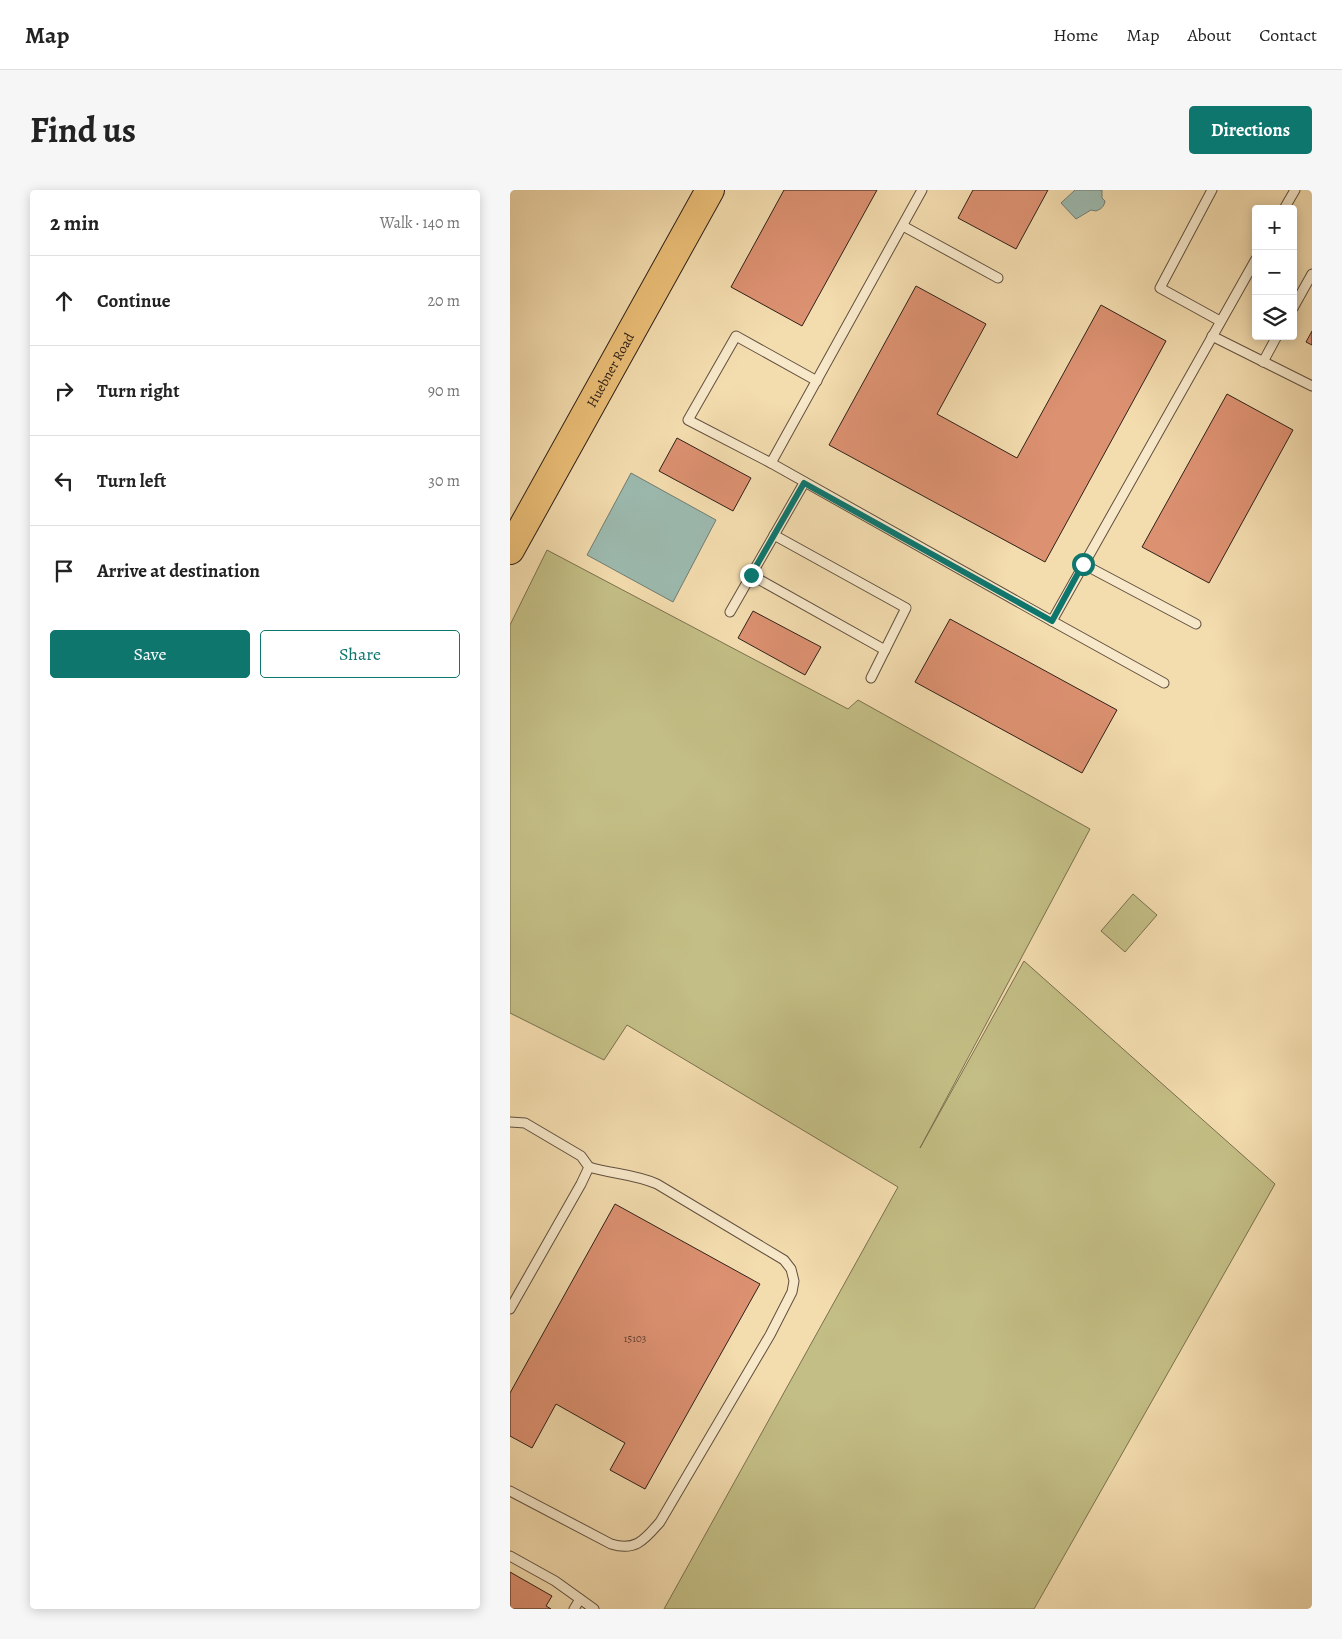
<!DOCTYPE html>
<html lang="en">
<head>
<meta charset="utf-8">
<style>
	body { margin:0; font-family:Alegreya,serif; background:#f6f6f6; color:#222 }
	.controls { position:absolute; right:15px; top:15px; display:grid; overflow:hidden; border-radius:5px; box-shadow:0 2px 12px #0003 }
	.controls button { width:45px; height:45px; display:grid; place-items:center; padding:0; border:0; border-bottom:1px solid #e0e0e0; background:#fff; color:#222; font:25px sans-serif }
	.stop { position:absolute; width:15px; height:15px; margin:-11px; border:4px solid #0f766e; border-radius:50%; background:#fff }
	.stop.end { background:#0f766e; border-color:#fff; box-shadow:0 1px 5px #0008 }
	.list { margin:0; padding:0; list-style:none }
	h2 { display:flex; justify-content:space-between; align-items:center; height:65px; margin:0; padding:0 20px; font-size:21px }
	h2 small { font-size:16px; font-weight:400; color:#767676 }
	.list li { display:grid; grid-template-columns:32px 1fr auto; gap:15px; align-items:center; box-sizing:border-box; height:90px; padding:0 20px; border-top:1px solid #e0e0e0 }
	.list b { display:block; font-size:19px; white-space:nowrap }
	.list em { font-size:16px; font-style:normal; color:#767676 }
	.actions { display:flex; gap:10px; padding:15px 20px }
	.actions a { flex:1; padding:11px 0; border:1px solid #0f766e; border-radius:5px; text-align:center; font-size:18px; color:#0f766e }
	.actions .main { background:#0f766e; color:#fff }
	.icon { flex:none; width:28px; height:28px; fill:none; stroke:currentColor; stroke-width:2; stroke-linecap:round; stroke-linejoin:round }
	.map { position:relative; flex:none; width:802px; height:1419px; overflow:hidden; border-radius:5px }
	header { display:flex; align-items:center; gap:30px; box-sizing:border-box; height:70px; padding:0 25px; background:#fff; border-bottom:1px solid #e0e0e0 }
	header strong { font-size:24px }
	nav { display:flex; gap:28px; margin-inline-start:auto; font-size:18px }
	.intro { display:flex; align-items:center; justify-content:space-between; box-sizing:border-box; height:120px; padding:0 30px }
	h1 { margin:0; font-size:35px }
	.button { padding:12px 22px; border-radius:5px; background:#0f766e; color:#fff; font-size:18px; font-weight:700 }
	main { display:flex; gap:30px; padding:0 30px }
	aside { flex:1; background:#fff; border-radius:5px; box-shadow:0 2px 12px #0003 }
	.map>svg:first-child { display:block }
	.green { fill:#c3be85; stroke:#7a704f }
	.water { fill:#9cbaaf; stroke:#717d73 }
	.building { fill:#dc9171; stroke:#302119 }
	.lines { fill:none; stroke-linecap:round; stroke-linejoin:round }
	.service-casing { stroke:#61503e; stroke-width:11 }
	.primary-casing { stroke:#302119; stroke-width:30 }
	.service { stroke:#f7e8ca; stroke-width:9 }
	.primary { stroke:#eabe77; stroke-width:28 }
	.route { stroke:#0f766e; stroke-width:6 }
	.labels { text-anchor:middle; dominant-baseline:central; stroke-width:5; stroke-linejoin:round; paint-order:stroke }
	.number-label { font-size:11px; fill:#5b3d2f }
	.street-label { font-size:14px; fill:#302119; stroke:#f7e8ca }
</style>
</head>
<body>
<header>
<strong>Map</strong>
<nav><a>Home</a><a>Map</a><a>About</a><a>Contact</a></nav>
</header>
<div class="intro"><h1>Find us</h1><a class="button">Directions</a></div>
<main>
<aside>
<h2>2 min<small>Walk · 140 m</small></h2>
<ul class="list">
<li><svg class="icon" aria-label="ahead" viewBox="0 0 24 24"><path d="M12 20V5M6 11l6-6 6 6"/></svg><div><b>Continue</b></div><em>20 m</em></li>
<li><svg class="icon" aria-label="right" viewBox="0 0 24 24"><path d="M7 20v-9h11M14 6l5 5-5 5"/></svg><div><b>Turn right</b></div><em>90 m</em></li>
<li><svg class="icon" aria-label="left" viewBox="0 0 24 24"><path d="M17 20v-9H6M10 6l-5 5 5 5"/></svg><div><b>Turn left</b></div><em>30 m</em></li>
<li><svg class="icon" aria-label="arrive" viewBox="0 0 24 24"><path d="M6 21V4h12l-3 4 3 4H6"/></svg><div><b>Arrive at destination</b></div></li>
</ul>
<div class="actions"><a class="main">Save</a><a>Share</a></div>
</aside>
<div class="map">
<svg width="802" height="1419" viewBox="0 0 802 1419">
	<rect width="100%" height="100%" fill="#f3dcae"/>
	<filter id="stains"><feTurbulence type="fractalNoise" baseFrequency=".004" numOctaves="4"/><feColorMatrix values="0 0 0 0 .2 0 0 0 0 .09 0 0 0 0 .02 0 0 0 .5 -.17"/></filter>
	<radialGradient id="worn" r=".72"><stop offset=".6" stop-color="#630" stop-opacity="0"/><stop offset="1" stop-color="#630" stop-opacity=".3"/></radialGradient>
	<g class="green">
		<path d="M37,360l301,159 10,-9 232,129 -170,319 104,-187 251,223 -241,425h-370l234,-422 -271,-162 -23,35 -94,-47v-388z"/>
		<path d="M623,704l24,21 -32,37 -24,-21z"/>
	</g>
	<g class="water">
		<path d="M565,0h27v8l3,3c-1,6 -4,8 -9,10l-5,-1 -15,9 -15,-16z"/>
		<path d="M121,283l85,47 -43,82 -86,-47z"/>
	</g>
	<g class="building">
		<path d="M274,0h93l-75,136 -71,-39z"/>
		<path d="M463,0h75l-32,59 -58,-31z"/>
		<path d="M406,96l70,38 -49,90 80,44 84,-153 65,36 -121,221 -216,-117z"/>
		<path d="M802,141v14l-6,-3z"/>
		<path d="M717,204l66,36 -84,153 -67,-36z"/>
		<path d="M167,248l74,40 -18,33 -74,-40z"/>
		<path d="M243,421l68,36 -16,28 -67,-37z"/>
		<path d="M440,429l167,91 -35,63 -167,-91z"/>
		<path d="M105,1014l145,80 -115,205 -35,-19 15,-27 -69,-39 -24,44 -22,-12v-43z"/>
		<path d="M0,1382l42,24 -6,10 5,3h-41z"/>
	</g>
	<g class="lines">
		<g class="service-casing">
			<g id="service">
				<path d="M412,0l-151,273 281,158 204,-362"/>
				<path d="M702,0l-52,98 60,33"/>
				<path d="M774,19l11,-19"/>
				<path d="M393,36l95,52"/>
				<path d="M783,118l19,-34"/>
				<path d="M702,146l100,50"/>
				<path d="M753,172l14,-26"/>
				<path d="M261,273l-83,-43 48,-84 81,45"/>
				<path d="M264,345l132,73 -35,70"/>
				<path d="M573,374l113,60"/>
				<path d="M241,385l134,75"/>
				<path d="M220,422l74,-129"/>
				<path d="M542,431l112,62"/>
				<path d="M0,932l15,1 56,33 8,11 -8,17 -71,125"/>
				<path d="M0,1301l101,53c25,8 34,-5 49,-22l110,-187 22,-43 2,-11 -3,-12 -7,-9 -127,-76c-22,-10 -45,-10 -68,-17"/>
				<path d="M0,1366l45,25 39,28"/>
				<path d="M64,1419l6,-10"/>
			</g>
		</g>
		<g class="primary-casing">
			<g id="primary">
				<path id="s1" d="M0,360l200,-360"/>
			</g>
		</g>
		<use href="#service" class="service"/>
		<use href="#primary" class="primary"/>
	</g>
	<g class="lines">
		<path class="route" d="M241,385l53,-92 248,138 31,-57"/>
	</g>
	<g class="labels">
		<g class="number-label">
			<text x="125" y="1148">15103</text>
		</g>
		<g class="street-label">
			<text stroke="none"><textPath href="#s1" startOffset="206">Huebner Road</textPath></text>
		</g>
	</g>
	<rect width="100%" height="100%" filter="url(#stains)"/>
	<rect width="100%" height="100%" fill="url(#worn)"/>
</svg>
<div class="controls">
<button>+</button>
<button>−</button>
<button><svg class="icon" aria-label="layers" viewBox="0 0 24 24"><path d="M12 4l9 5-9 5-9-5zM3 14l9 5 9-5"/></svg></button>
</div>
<div class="stop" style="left:573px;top:374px"></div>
<div class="stop end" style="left:241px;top:385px"></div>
</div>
</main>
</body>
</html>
